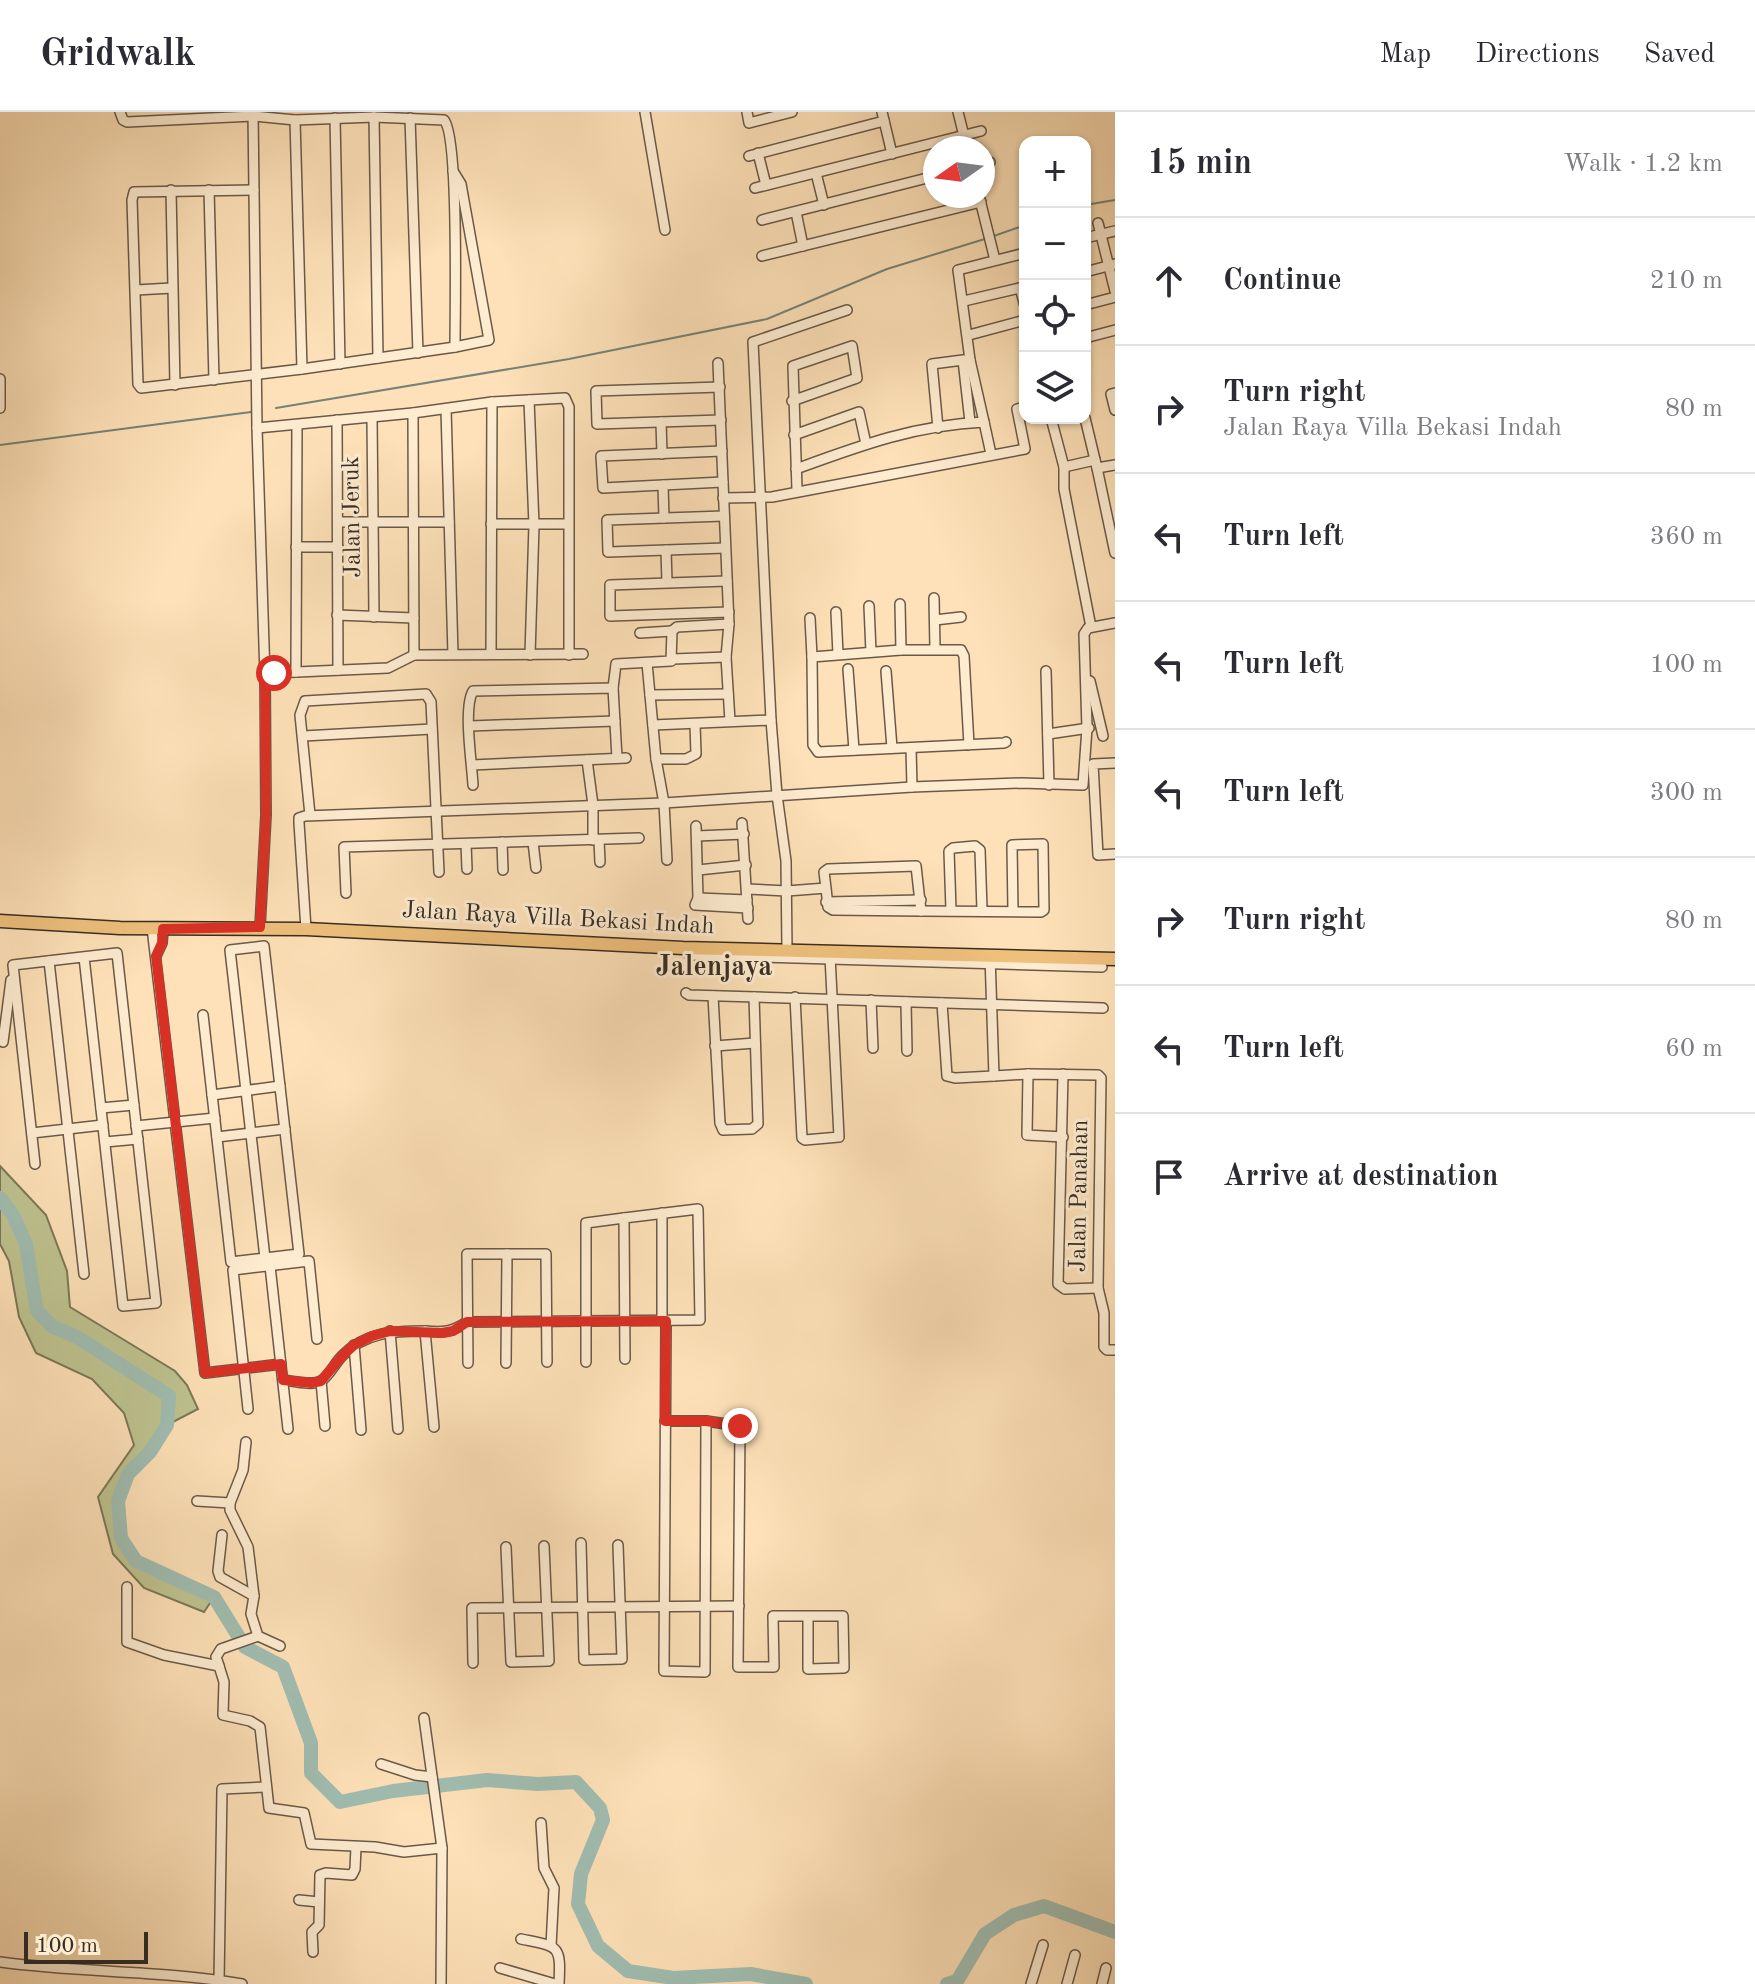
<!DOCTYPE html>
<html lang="en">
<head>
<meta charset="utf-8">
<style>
	body { margin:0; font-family:"Old Standard TT",serif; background:#f2f2f3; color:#2b2b33 }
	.controls { position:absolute; right:24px; top:24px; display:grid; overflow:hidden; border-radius:16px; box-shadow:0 2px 6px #0004 }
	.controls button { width:72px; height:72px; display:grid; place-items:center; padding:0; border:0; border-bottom:2px solid #e1e1e2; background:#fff; color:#2b2b33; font:40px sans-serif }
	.compass { position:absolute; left:923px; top:24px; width:72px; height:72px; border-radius:50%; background:#fff; box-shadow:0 2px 6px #0004; rotate:256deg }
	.scale { position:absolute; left:24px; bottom:20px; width:124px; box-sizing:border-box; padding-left:8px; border:4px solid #372d22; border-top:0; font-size:22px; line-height:28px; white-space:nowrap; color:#372d22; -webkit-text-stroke:6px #feecd1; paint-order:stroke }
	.stop { position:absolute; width:24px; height:24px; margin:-18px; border:6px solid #d93025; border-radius:50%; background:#fff }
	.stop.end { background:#d93025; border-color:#fff; box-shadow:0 2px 8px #0008 }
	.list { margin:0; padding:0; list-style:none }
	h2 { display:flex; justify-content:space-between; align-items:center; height:104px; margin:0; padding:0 32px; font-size:34px }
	h2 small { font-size:26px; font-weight:400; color:#7c7c81 }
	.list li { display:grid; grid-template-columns:52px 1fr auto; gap:24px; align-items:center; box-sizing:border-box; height:128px; padding:0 32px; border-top:2px solid #e1e1e2 }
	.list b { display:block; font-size:30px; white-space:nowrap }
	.list p { margin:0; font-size:26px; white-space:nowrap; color:#7c7c81 }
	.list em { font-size:26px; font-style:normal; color:#7c7c81 }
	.icon { flex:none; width:44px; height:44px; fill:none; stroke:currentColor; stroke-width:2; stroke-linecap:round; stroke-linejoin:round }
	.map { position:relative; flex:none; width:1115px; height:1872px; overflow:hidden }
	header { display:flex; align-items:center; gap:48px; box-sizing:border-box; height:112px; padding:0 40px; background:#fff; border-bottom:2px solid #e1e1e2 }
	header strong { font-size:38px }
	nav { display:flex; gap:44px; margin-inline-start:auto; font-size:28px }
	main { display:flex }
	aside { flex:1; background:#fff }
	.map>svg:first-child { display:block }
	.green { fill:#bec390; stroke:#7a7859; stroke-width:2 }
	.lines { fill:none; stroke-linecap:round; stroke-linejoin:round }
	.stream { stroke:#768378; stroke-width:2 }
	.river { stroke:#a0bdb1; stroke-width:14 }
	.minor-casing { stroke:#695a48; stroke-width:12 }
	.major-casing { stroke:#372d22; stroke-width:15 }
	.minor { stroke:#feecd1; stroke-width:9 }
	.major { stroke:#efc07c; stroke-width:12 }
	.route { stroke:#d93025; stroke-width:10 }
	.labels { text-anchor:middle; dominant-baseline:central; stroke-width:6; stroke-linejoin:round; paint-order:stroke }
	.street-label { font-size:24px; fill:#372d22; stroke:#feecd1 }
	.quarter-label { font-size:28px; font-weight:bold; fill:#372d22; stroke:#feecd1 }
</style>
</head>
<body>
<header>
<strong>Gridwalk</strong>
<nav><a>Map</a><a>Directions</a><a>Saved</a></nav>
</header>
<main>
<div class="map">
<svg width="1115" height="1872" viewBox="0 0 1115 1872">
	<rect width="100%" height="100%" fill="#fee1b8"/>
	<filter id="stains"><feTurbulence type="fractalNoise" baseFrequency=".0025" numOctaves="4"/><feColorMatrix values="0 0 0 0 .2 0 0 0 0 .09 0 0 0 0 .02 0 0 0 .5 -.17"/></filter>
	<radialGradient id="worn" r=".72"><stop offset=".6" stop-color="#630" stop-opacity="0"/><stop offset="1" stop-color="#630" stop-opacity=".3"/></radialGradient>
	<path class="green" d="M0,1054l46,49 21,56 3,36 105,64 12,14 11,24 -31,16 -17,27 -22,22 -10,27 3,37 15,23 78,36 -10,15 -60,-24 -31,-34 -15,-57 36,-52 -10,-32 -32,-34 -56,-26 -17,-36 -10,-56 -9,-17z"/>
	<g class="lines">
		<g class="stream">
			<path d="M1085,93l30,-5"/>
			<path d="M994,124l31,-11"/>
			<path d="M276,296l293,-49 198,-40 120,-50 101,-31"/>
			<path d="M0,333l251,-33"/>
		</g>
		<g class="river">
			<path d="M0,1086l13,17 13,29 11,67 16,16 24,10 92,59 -2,29 -17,27 -22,22 -10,27 3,37 15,23 78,36 31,50 38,20 28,76v30l29,29 53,-11 94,-11 51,4 38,-2 24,26 3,12 -22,54 -3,30 20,42 30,25 45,7 78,-4 55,10"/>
			<path d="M947,1872l10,-3 28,-47 29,-19 30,-9 71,26"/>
		</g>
		<g class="minor-casing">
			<g id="minor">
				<path d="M120,0l3,8 4,2 126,-6 42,4 79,-3 70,3c15,16 11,194 11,227"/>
				<path d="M253,0l4,316 8,248 1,139 -6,112"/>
				<path d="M645,0l20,118"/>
				<path d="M747,0l2,11 43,-11"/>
				<path d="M882,0l10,42"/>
				<path d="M958,0l9,36"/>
				<path d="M374,5l4,241"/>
				<path d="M335,6l5,246"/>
				<path d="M410,6l8,235"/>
				<path d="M295,8l7,249"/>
				<path d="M758,41l8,32"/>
				<path d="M749,44l135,-35"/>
				<path d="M983,51l7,-1"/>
				<path d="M816,61l8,32"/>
				<path d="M755,76l226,-57"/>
				<path d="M171,78l4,195"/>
				<path d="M209,78l5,190"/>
				<path d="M254,78l-120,2 -2,8 6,184 3,4 161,-19 153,-22 34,-7 -28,-156 -8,-13"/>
				<path d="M979,84l16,64"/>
				<path d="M796,100l7,34"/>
				<path d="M762,108l173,-44"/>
				<path d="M1098,111l17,68"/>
				<path d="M1085,126l30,-7"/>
				<path d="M762,144l219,-54"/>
				<path d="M1085,160l30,-8"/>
				<path d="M1025,175l-5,1 5,18"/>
				<path d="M136,178l36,-2"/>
				<path d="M964,189l56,-13"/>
				<path d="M1085,193l30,-8"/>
				<path d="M969,223l56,-15"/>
				<path d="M1085,226l30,-8"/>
				<path d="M965,248h5l14,62"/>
				<path d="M970,248l-12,-90 67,-17"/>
				<path d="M718,251l11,261 -3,33 4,64"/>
				<path d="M0,267v29"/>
				<path d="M720,275l-124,4 1,33 124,-4"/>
				<path d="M1115,281l-4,1 4,16"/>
				<path d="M529,288l5,125 -4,130"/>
				<path d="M792,289l65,-23 -5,-32 -59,20 4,124"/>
				<path d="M446,297l7,245"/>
				<path d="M413,301l1,242"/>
				<path d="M372,306l2,199"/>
				<path d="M1051,306l13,49v22l27,138"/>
				<path d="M1085,306l12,50 18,-3"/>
				<path d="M337,308l1,250"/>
				<path d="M661,310l1,32"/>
				<path d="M257,316l156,-15 79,-11 73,-4 4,9v248"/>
				<path d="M938,316l-6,-64 31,-4 7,62"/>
				<path d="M794,323l65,-23 7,32"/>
				<path d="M722,339l-121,5 2,32 120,-6"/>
				<path d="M1064,355l31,-7"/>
				<path d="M1097,356l18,85"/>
				<path d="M796,357c63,-23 119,-44 188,-47l7,32"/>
				<path d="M663,373l1,33"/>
				<path d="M723,386l49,-1 253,-48 -8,-40 8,-2"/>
				<path d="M724,404l-117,4 1,32 117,-4"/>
				<path d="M338,410h111"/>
				<path d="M491,412h77"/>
				<path d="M296,435h42"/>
				<path d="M666,438l1,32"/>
				<path d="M727,469l-117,4v31l119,-4"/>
				<path d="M934,486l1,51"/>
				<path d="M900,492l1,46"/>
				<path d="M869,494l2,46"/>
				<path d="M836,500l2,42"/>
				<path d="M337,503l77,3"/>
				<path d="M810,506l2,39"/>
				<path d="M935,508l26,-3"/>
				<path d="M640,521l32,-2"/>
				<path d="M491,541l1,-251"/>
				<path d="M673,547l53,-2"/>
				<path d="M647,551l9,96 8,44 3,57"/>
				<path d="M848,557l6,81"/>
				<path d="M886,559l6,77"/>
				<path d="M1046,559l3,114"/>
				<path d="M296,560l1,-247"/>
				<path d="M265,564l9,-3 114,-5 26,-13 169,-1"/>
				<path d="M1090,569l13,55"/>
				<path d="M613,576l3,-24 55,-3 1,-30 5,-4 52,-3"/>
				<path d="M650,583l78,-1"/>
				<path d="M653,613l118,-5"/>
				<path d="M470,614l145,-5"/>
				<path d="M1048,622l41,-6"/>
				<path d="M303,624l129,-7"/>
				<path d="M969,633l-5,-89 -3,-6h-60l-89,7 1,88 5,7c62,-3 124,-6 186,-9l2,-1"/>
				<path d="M911,636l1,39"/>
				<path d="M656,647h30l10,-5 -1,-30"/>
				<path d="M587,648l6,45v35"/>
				<path d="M1115,651l-22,1 5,91 17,-1"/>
				<path d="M472,653l154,-7"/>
				<path d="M473,673c-1,-21 -10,-77 0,-94l140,-3 4,70"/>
				<path d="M310,703l-10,-100 5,-14 121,-7 5,8 8,170"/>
				<path d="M742,711l6,96"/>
				<path d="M696,714l2,72 -3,7 53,3"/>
				<path d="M697,724l47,-2"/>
				<path d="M599,728l1,22"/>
				<path d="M502,730l1,28"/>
				<path d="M533,730l3,26"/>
				<path d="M466,732l1,25"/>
				<path d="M698,758l48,-5"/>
				<path d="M747,777l40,2 39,-3 -2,-16 4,-3 88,-3 5,45 -88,-1 -5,-3 -2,-19"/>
				<path d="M346,781l-2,-46 295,-9"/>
				<path d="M698,786l49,2"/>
				<path d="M826,790l95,-2"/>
				<path d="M951,798l-2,-59 4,-3 22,-2 5,4 2,60"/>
				<path d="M921,799l120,1 3,-2 -1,-66 -31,1 1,66"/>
				<path d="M152,816l53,445 76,-9"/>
				<path d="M306,817l-7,-106v-5l6,-2 359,-13 248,-16 109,-4 62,2 4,-57 -3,-94 4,-6 27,-5"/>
				<path d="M787,838l-1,-89 -9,-66 -6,-75 -18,-378 94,-32"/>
				<path d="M689,843l413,12"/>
				<path d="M156,844l6,-13 1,-14"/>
				<path d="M990,844l4,120 34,-2 70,1 3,3 -3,210 6,25v34l3,3h8"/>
				<path d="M49,849l35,313"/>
				<path d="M686,881l3,2 414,13"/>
				<path d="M713,884l7,127 3,7 29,-1 6,-5 -4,-127"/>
				<path d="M795,885l7,141 3,2 34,-3 -9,-181"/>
				<path d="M871,888l2,48"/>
				<path d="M906,890l1,49"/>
				<path d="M942,891l5,73 8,2 39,-2"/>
				<path d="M203,903l28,247 68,-8 -35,-308 -34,4 35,308"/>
				<path d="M3,930l8,-62"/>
				<path d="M715,934l40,-3"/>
				<path d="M1028,962l-1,61 36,2"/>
				<path d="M1063,962l-5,210 7,5 33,-1"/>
				<path d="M212,983l68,-9"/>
				<path d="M101,996l33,-3"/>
				<path d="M136,1014l79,-8"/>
				<path d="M32,1021l71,-8"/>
				<path d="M217,1025l68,-8"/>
				<path d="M105,1030l33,-3"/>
				<path d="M35,1052l-22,-199 104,-12 39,350 -33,3 -39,-349"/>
				<path d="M662,1101v108"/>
				<path d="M270,1154l18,163"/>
				<path d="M666,1209l-2,350 41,1 1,-251"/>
				<path d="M390,1219l8,98"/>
				<path d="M425,1219c18,2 27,1 42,-9 78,-1 155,-1 233,-2l-2,-111 -74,9 1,141"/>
				<path d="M354,1233l7,85"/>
				<path d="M586,1250v-139l38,-5"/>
				<path d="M468,1251l-1,-109h79l1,108"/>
				<path d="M506,1251l1,-109"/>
				<path d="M283,1268c10,1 29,6 38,1 8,-5 14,-18 21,-25 23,-24 51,-25 83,-25l9,96"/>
				<path d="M321,1269l4,45"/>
				<path d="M248,1297l-15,-139 76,-9 8,78"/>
				<path d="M665,1309h41l34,5 -2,241h36l-1,-51h70l1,52 -36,1v-53"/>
				<path d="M246,1330l-3,28 -13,33v7l18,37 6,49 -3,18 7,22 22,10"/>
				<path d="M197,1389l33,2"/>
				<path d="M222,1423l-4,36 2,6 34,19"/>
				<path d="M581,1431l3,117 38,-1 -4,-114"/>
				<path d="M506,1435l5,115 38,-1 -5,-115"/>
				<path d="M127,1475v55l37,13 55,11 5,16 -1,33 27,6 10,6 9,81 35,5 7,31 64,3 29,5 38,-4"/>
				<path d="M473,1551l-1,-55 267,-2"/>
				<path d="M219,1554l-3,-9 5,-8 37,-13"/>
				<path d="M424,1606l18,130 -1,136"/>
				<path d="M381,1652l34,11 17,2"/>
				<path d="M541,1711l3,45 10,20 -3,58"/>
				<path d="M299,1788l20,2"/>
				<path d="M521,1827c38,8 40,5 38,45"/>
				<path d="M313,1840l-1,-20 7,-7 1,-50 6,-2 26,2 3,-6 1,-22"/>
				<path d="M0,1850c80,11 163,8 242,22"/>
				<path d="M500,1856l55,16"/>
				<path d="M219,1869l3,-192 43,-2"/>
				<path d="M1031,1872l12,-39"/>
				<path d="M1067,1872l8,-29"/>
				<path d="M1102,1872l4,-16"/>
			</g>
		</g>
		<g class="major-casing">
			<path id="major" d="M0,809l120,7 186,1 377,19 432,11"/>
		</g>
		<use href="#minor" class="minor"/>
		<use href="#major" class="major"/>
	</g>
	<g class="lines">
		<path class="route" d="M274,561l-9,3 1,139 -6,112 -97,2 -1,14 -6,13 49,417 76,-9 2,16 28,3 10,-2 22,-26 11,-10 18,-9 18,-5 52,2 11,-2 14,-9 199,-1 -1,100h41l34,5"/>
	</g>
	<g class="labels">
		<g class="street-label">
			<text transform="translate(353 405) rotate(-91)">Jalan Jeruk</text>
			<text transform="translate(558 807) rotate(3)">Jalan Raya Villa Bekasi Indah</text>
			<text transform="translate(1080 1084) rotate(-89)">Jalan Panahan</text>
		</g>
		<g class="quarter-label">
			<text x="714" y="856">Jalenjaya</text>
		</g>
	</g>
	<rect width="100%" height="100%" filter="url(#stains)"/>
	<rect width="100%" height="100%" fill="url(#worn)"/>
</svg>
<div class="controls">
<button>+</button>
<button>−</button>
<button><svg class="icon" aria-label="locate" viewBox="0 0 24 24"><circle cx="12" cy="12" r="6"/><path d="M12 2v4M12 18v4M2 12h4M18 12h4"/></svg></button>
<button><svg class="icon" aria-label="layers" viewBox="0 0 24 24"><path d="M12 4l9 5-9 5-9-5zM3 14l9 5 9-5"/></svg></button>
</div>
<svg class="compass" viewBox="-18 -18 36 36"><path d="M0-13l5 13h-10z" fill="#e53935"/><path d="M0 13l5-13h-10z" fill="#7c7c81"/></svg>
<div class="scale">100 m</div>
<div class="stop" style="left:274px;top:561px"></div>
<div class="stop end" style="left:740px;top:1314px"></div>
</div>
<aside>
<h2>15 min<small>Walk · 1.2 km</small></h2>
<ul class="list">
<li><svg class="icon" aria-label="ahead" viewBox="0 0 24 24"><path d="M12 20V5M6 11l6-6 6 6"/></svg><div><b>Continue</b></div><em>210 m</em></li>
<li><svg class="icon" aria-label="right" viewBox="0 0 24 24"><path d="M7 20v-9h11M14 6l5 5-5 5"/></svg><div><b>Turn right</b><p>Jalan Raya Villa Bekasi Indah</p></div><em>80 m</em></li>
<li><svg class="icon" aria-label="left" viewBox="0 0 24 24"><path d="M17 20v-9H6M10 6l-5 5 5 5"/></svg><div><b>Turn left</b></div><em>360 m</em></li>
<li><svg class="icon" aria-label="left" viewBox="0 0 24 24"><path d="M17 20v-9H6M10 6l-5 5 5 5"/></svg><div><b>Turn left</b></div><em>100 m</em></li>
<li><svg class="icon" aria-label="left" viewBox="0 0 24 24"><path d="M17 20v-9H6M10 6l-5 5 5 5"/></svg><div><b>Turn left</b></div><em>300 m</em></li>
<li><svg class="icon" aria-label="right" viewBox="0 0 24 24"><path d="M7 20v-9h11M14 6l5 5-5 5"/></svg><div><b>Turn right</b></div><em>80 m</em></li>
<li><svg class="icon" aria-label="left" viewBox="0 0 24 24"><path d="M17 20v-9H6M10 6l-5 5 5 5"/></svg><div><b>Turn left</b></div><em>60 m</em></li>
<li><svg class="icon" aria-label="arrive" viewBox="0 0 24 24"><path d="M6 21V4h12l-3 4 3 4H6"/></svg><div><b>Arrive at destination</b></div></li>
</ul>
</aside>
</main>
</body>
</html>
